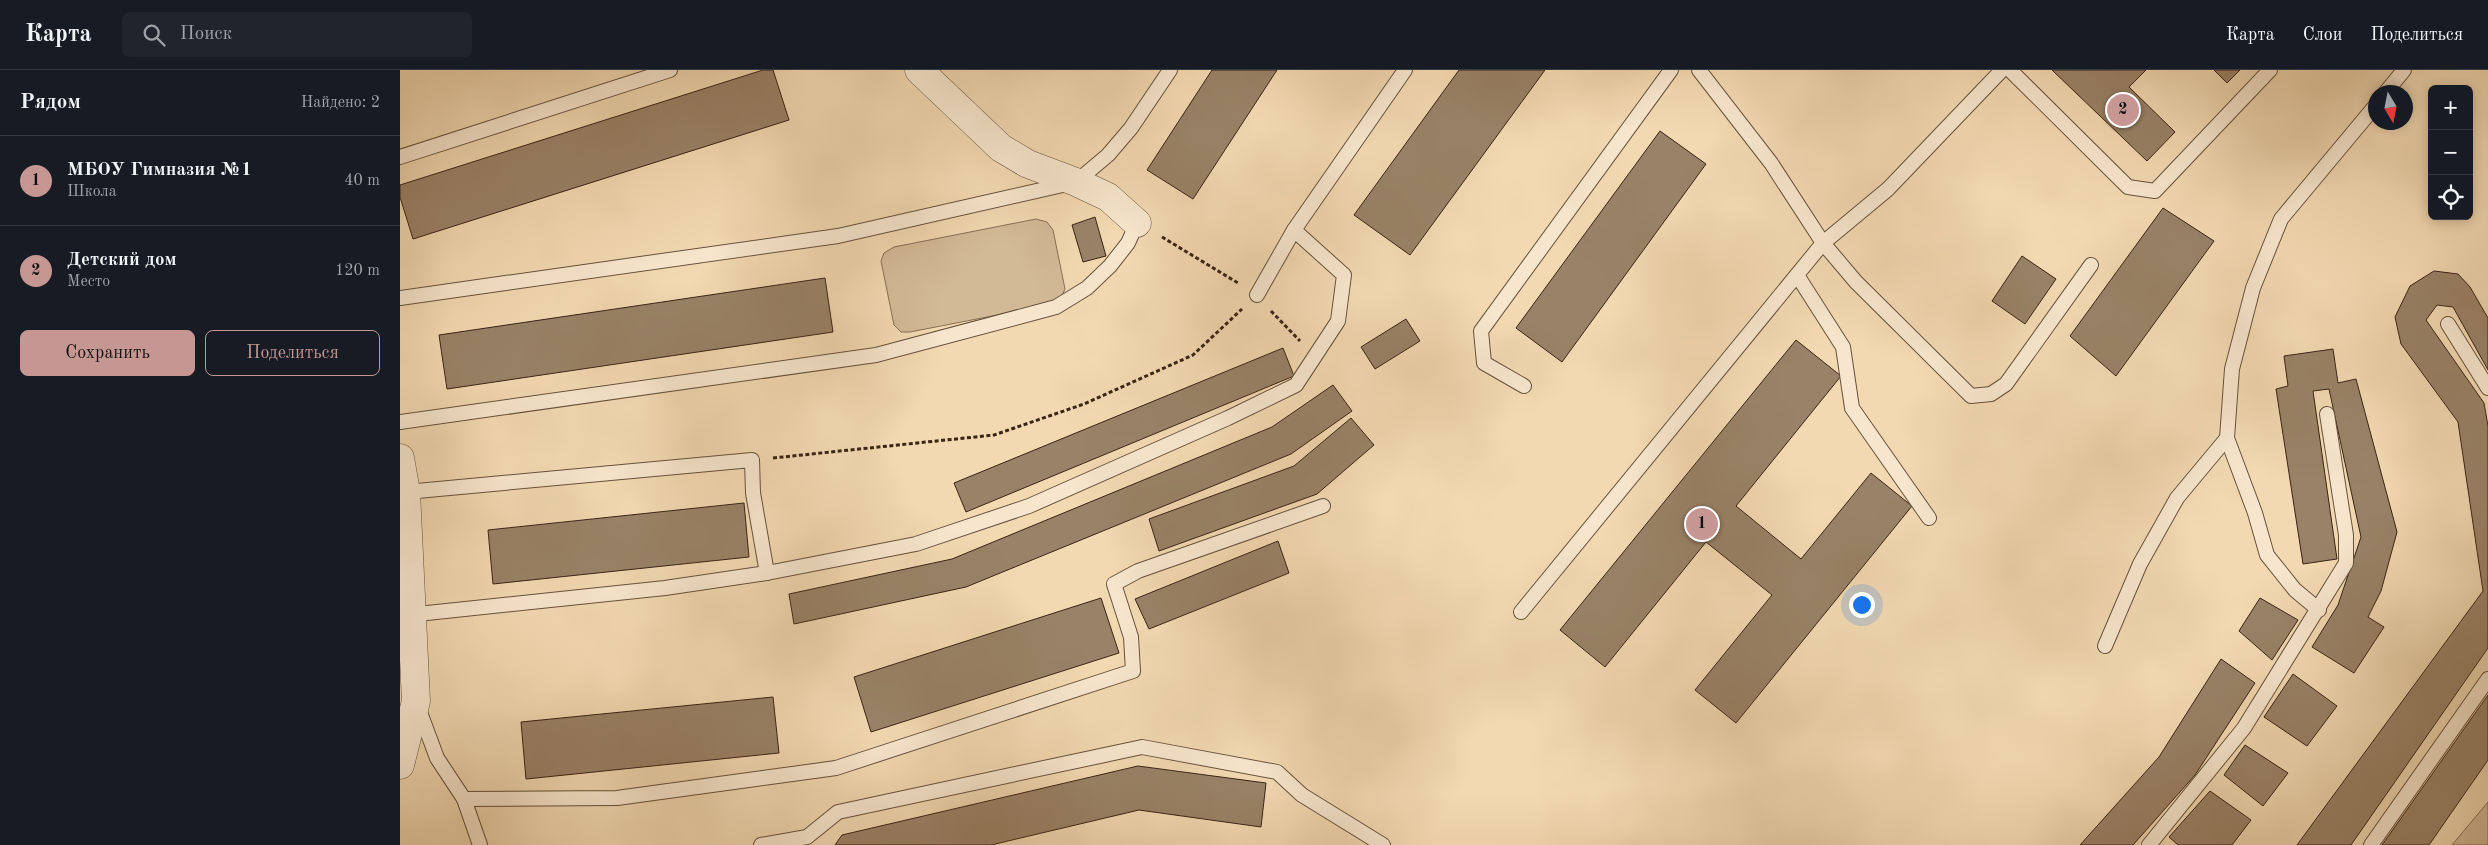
<!DOCTYPE html>
<html lang="ru">
<head>
<meta charset="utf-8">
<style>
	body { margin:0; font-family:"Old Standard TT",serif; background:#20242c; color:#f1f3f6 }
	.controls { position:absolute; right:15px; top:15px; display:grid; overflow:hidden; border-radius:8px; box-shadow:0 2px 12px #0003 }
	.controls button { width:45px; height:45px; display:grid; place-items:center; padding:0; border:0; border-bottom:1px solid #363941; background:#171b24; color:#f1f3f6; font:25px sans-serif }
	.compass { position:absolute; left:1968px; top:15px; width:45px; height:45px; border-radius:50%; background:#171b24; box-shadow:0 2px 12px #0003; rotate:170deg }
	.you { position:absolute; left:1461px; top:534px; width:18px; height:18px; margin:-12px; border:4px solid #fff; border-radius:50%; background:#1a73e8; box-shadow:0 0 0 8px #1a73e833 }
	.badge { display:grid; place-items:center; width:32px; height:32px; border-radius:50%; background:#c59692; color:#111; font-size:16px; font-weight:700 }
	.pin { position:absolute; translate:-50% -50%; border:2px solid #fff; box-shadow:0 1px 5px #0006 }
	.list { margin:0; padding:0; list-style:none }
	h2 { display:flex; justify-content:space-between; align-items:center; height:65px; margin:0; padding:0 20px; font-size:21px }
	h2 small { font-size:16px; font-weight:400; color:#9ea1a6 }
	.list li { display:grid; grid-template-columns:32px 1fr auto; gap:15px; align-items:center; box-sizing:border-box; height:90px; padding:0 20px; border-top:1px solid #363941 }
	.list b { display:block; font-size:19px; white-space:nowrap }
	.list p { margin:0; font-size:16px; white-space:nowrap; color:#9ea1a6 }
	.list em { font-size:16px; font-style:normal; color:#9ea1a6 }
	.actions { display:flex; gap:10px; padding:15px 20px }
	.actions a { flex:1; padding:11px 0; border:1px solid #c59692; border-radius:8px; text-align:center; font-size:18px; color:#c59692 }
	.actions .main { background:#c59692; color:#111 }
	.icon { flex:none; width:28px; height:28px; fill:none; stroke:currentColor; stroke-width:2; stroke-linecap:round; stroke-linejoin:round }
	.map { position:relative; flex:none; width:2088px; height:775px; overflow:hidden }
	header { display:flex; align-items:center; gap:30px; box-sizing:border-box; height:70px; padding:0 25px; background:#171b24; border-bottom:1px solid #363941 }
	header strong { font-size:24px }
	nav { display:flex; gap:28px; margin-inline-start:auto; font-size:18px }
	.search { width:350px; height:45px; background:#20242c; display:flex; align-items:center; gap:12px; box-sizing:border-box; padding:0 18px; border-radius:8px; color:#9ea1a6; font-size:19px }
	main { display:flex }
	aside { flex:1; background:#171b24 }
	.map>svg:first-child { display:block }
	.green { fill:#d3ba97; stroke:#866f56 }
	.building { fill:#998267; stroke:#392415 }
	.lines { fill:none; stroke-linecap:round; stroke-linejoin:round }
	.service-casing { stroke:#67513c; stroke-width:16 }
	.minor-casing { stroke:#67513c; stroke-width:29 }
	.path { stroke:#392415; stroke-width:3; stroke-dasharray:4 2.5; stroke-linecap:butt }
	.service { stroke:#f7e6cd; stroke-width:14 }
	.minor { stroke:#f7e6cd; stroke-width:28 }
</style>
</head>
<body>
<header>
<strong>Карта</strong>
<div class="search"><svg class="icon" aria-label="search" viewBox="0 0 24 24"><circle cx="10" cy="10" r="6"/><path d="M15 15l6 6"/></svg>Поиск</div>
<nav><a>Карта</a><a>Слои</a><a>Поделиться</a></nav>
</header>
<main>
<aside>
<h2>Рядом<small>Найдено: 2</small></h2>
<ul class="list">
<li><span class="badge">1</span><div><b>МБОУ Гимназия №1</b><p>Школа</p></div><em>40 m</em></li>
<li><span class="badge">2</span><div><b>Детский дом</b><p>Место</p></div><em>120 m</em></li>
</ul>
<div class="actions"><a class="main">Сохранить</a><a>Поделиться</a></div>
</aside>
<div class="map">
<svg width="2088" height="775" viewBox="0 0 2088 775">
	<rect width="100%" height="100%" fill="#f2d9b2"/>
	<filter id="stains"><feTurbulence type="fractalNoise" baseFrequency=".004" numOctaves="4"/><feColorMatrix values="0 0 0 0 .2 0 0 0 0 .09 0 0 0 0 .02 0 0 0 .5 -.17"/></filter>
	<radialGradient id="worn" r=".72"><stop offset=".6" stop-color="#630" stop-opacity="0"/><stop offset="1" stop-color="#630" stop-opacity=".3"/></radialGradient>
	<g class="green">
		<path d="M636,149l11,3 6,8 12,59 -4,9 -7,6 -144,28h-9l-7,-7 -13,-64 3,-8 10,-6z"/>
		<path d="M2088,732v43h-36z"/>
	</g>
	<g class="building">
		<path d="M363,0h10l16,50 -376,119 -13,-42v-12z"/>
		<path d="M812,0h65l-84,129 -46,-29z"/>
		<path d="M1059,0h86l-135,185 -56,-40z"/>
		<path d="M1652,0h94l-17,17 46,45 -28,29z"/>
		<path d="M1814,0h26l-13,13z"/>
		<path d="M1260,61l46,33 -144,198 -46,-34z"/>
		<path d="M1763,138l51,33 -98,135 -46,-40z"/>
		<path d="M695,147l11,39 -23,6 -11,-37z"/>
		<path d="M1622,186l34,23 -31,45 -33,-23z"/>
		<path d="M2034,201l24,3 12,13 18,31v52l-35,-63 -16,-2 -11,15 58,83 4,23v222l-137,197h-54l186,-254 -25,-169 -57,-78 -6,-27 15,-31z"/>
		<path d="M425,208l8,54 -386,57 -8,-54z"/>
		<path d="M1006,249l14,22 -45,28 -14,-22z"/>
		<path d="M1396,270l45,36 -105,130 65,53 70,-86 41,33 -176,217 -41,-33 77,-95 -66,-53 -101,125 -45,-37z"/>
		<path d="M883,278l11,28 -328,136 -12,-29z"/>
		<path d="M1933,279l5,34 18,-4 41,153 -16,59 -13,26 16,10 -30,46 -42,-26 26,-42 23,-68 -32,-148 -16,2 24,168 -34,5 -27,-175 12,-3 -4,-30z"/>
		<path d="M933,315l19,26 -61,43 -325,133 -172,37 -5,-30 163,-35 320,-132z"/>
		<path d="M951,348l23,27 -57,49 -158,57 -10,-32 145,-53z"/>
		<path d="M344,433l5,54 -256,27 -5,-54z"/>
		<path d="M878,471l11,32 -140,56 -14,-30z"/>
		<path d="M701,528l18,55 -248,79 -17,-55z"/>
		<path d="M1860,528l38,22 -26,40 -33,-29z"/>
		<path d="M1821,589l34,24 -60,92 -62,70h-53l79,-88z"/>
		<path d="M1893,604l44,32 -30,40 -43,-29z"/>
		<path d="M2088,625v65l-59,85h-47z"/>
		<path d="M373,627l6,56 -253,26 -5,-57z"/>
		<path d="M1845,675l43,28 -25,33 -39,-31z"/>
		<path d="M738,696l128,17 -5,44 -122,-17 -148,35h-156l7,-10z"/>
		<path d="M1810,721l41,29 -19,25h-54l-9,-8z"/>
	</g>
	<g class="lines">
		<g class="service-casing">
			<g id="service">
				<path d="M1299,0l72,93 52,80 33,39 115,114 20,-2 15,-10 85,-119"/>
				<path d="M1610,0l118,117 27,4 115,-121"/>
				<path d="M1986,22l18,-22"/>
				<path d="M0,87l270,-87"/>
				<path d="M1397,205l46,72 9,61 77,110"/>
				<path d="M857,225l37,-65 111,-160"/>
				<path d="M0,228l438,-62 238,-54 32,-27 23,-27 39,-58"/>
				<path d="M2048,254l40,64"/>
				<path d="M1124,316l-40,-23 -3,-32 190,-261"/>
				<path d="M0,352l476,-67 180,-48 31,-19 23,-22 18,-23 9,-20"/>
				<path d="M6,422l346,-32 1,33 14,80"/>
				<path d="M1919,540l-24,-20 -28,-35 -12,-42 -28,-75 5,-69 21,-81 28,-69 95,-114"/>
				<path d="M1121,542l302,-369 65,-54 114,-119"/>
				<path d="M8,545l257,-27 102,-15 149,-29 113,-38 199,-88 68,-33 42,-64 6,-46 -50,-45"/>
				<path d="M1705,576l35,-82 37,-66 50,-60"/>
				<path d="M18,637l19,51 27,41 16,46"/>
				<path d="M64,729l153,-1 219,-30 297,-97 -2,-34 -17,-53 24,-13 185,-65"/>
				<path d="M361,775l46,-8 31,-25 304,-65 135,25 25,23 81,50"/>
				<path d="M1749,775l95,-117 102,-165v-28l-19,-121"/>
				<path d="M1971,775l117,-166"/>
			</g>
		</g>
		<g class="minor-casing">
			<g id="minor">
				<path d="M519,0l82,78 27,16 48,18 32,15 29,26"/>
				<path d="M0,388l6,34 10,209 -16,64"/>
			</g>
		</g>
		<g class="path">
			<path d="M762,167l76,46"/>
			<path d="M871,241l29,30"/>
			<path d="M373,388l221,-23 90,-31 109,-49 49,-46"/>
		</g>
		<use href="#service" class="service"/>
		<use href="#minor" class="minor"/>
	</g>
	<rect width="100%" height="100%" filter="url(#stains)"/>
	<rect width="100%" height="100%" fill="url(#worn)"/>
</svg>
<div class="controls">
<button>+</button>
<button>−</button>
<button><svg class="icon" aria-label="locate" viewBox="0 0 24 24"><circle cx="12" cy="12" r="6"/><path d="M12 2v4M12 18v4M2 12h4M18 12h4"/></svg></button>
</div>
<svg class="compass" viewBox="-18 -18 36 36"><path d="M0-13l5 13h-10z" fill="#e53935"/><path d="M0 13l5-13h-10z" fill="#9ea1a6"/></svg>
<div class="you"></div>
<div class="pin badge" style="left:1302px;top:454px">1</div>
<div class="pin badge" style="left:1723px;top:40px">2</div>
</div>
</main>
</body>
</html>
